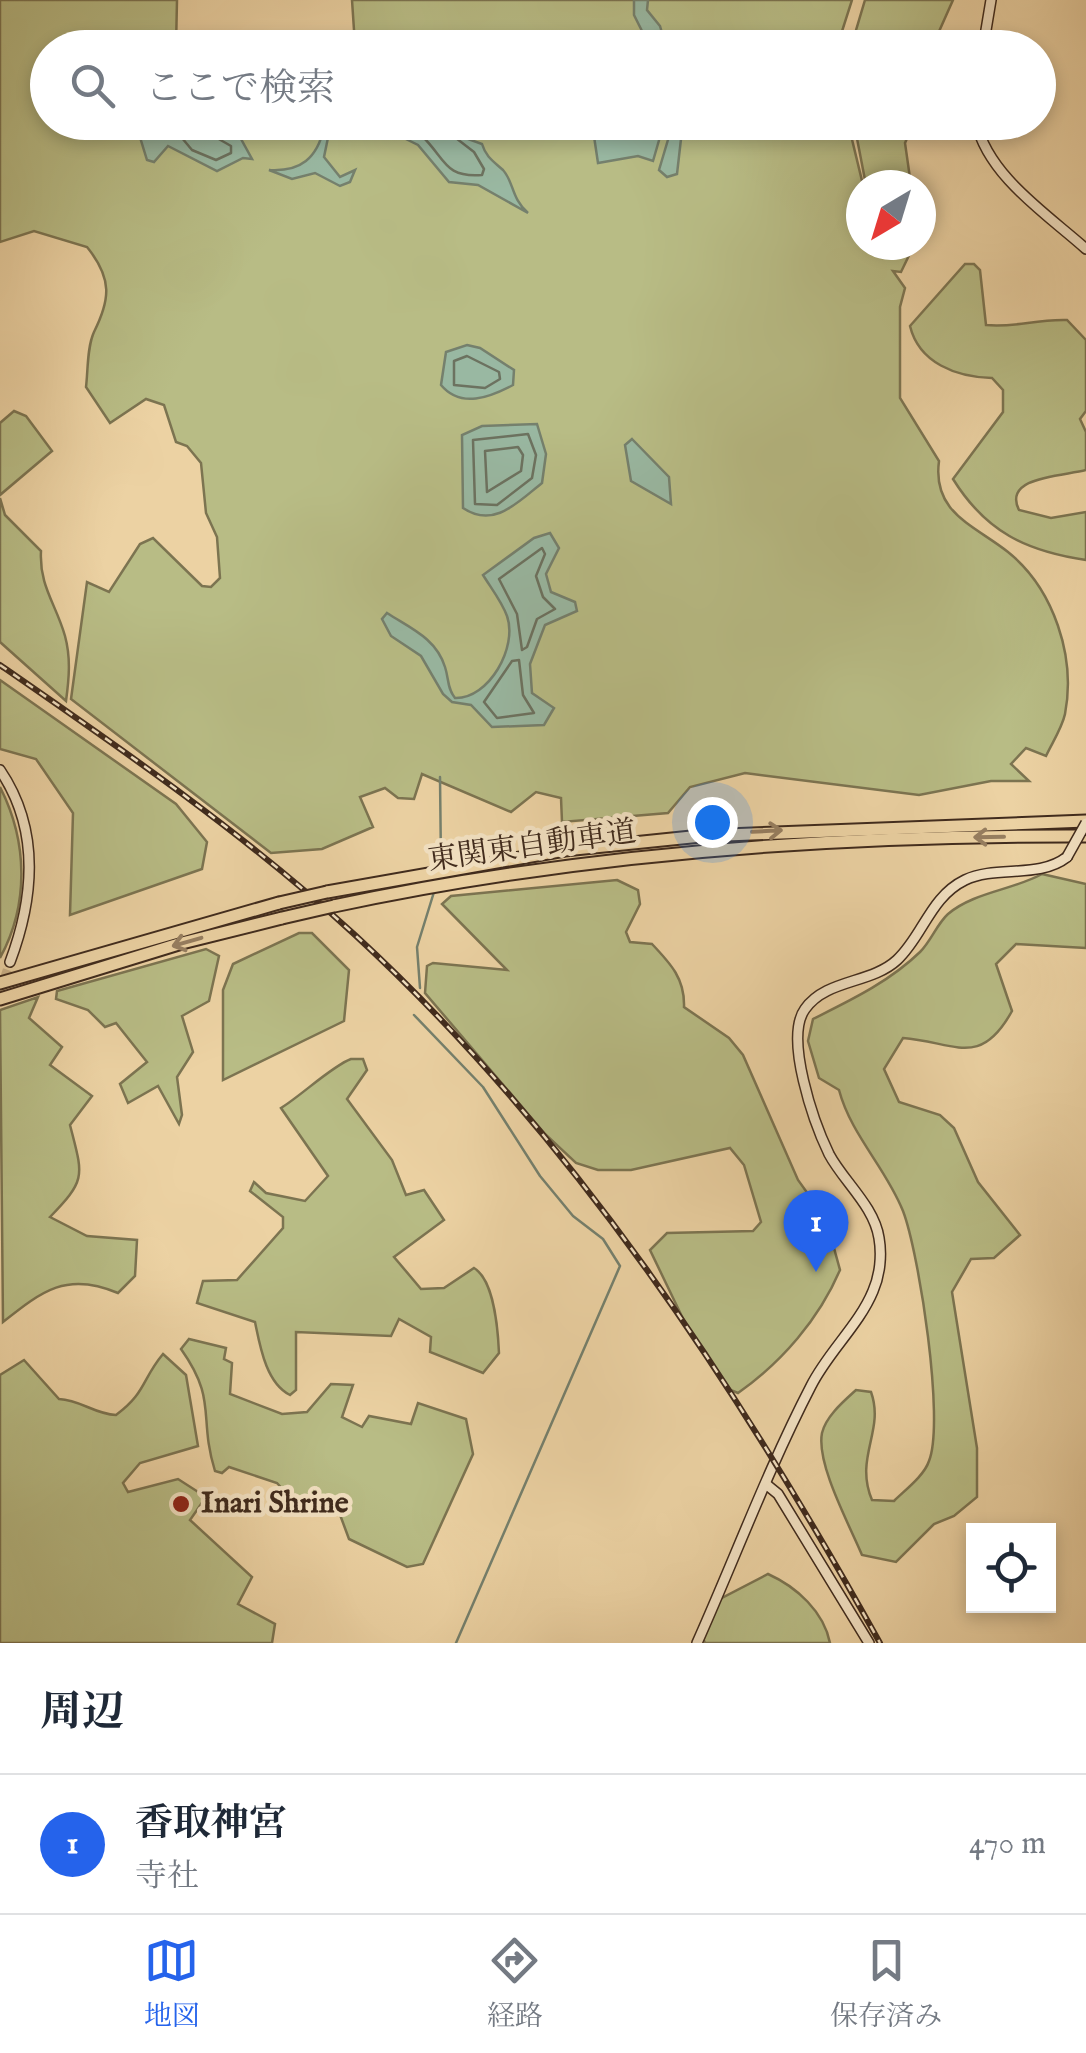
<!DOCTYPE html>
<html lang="ja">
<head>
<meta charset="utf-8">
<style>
	body { margin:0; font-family:"IM FELL English","Noto Serif JP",serif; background:#f6f6f7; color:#1f2937 }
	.controls { position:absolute; right:30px; bottom:30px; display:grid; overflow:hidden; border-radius:0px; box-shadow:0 5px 15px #0003 }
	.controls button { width:90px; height:90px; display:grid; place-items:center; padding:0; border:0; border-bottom:2px solid #e0e1e3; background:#fff; color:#1f2937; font:50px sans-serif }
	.compass { position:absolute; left:846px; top:170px; width:90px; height:90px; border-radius:50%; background:#fff; box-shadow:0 5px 15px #0003; rotate:218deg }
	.you { position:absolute; left:712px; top:822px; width:35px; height:35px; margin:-25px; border:8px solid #fff; border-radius:50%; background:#1a73e8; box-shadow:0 0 0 15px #1a73e833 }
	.badge { display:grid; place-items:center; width:65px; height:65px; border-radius:50%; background:#2563eb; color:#fff; font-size:32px; font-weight:700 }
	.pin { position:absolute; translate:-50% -82px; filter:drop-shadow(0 2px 5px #0008) }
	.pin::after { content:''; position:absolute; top:52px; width:35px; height:30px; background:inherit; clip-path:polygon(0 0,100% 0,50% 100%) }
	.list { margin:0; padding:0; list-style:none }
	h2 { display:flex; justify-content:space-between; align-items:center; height:130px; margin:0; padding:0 40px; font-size:42px }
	h2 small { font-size:32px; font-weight:400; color:#747a83 }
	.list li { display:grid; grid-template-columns:65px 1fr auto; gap:30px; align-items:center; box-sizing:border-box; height:140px; padding:0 40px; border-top:2px solid #e0e1e3 }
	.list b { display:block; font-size:38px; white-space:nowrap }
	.list p { margin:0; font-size:32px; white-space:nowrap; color:#747a83 }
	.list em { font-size:32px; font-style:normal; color:#747a83 }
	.icon { flex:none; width:55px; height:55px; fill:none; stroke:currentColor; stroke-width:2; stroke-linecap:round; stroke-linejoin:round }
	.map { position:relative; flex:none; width:1086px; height:1643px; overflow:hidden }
	.search { position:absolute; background:#fff; box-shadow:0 5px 15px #0003; left:30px; right:30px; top:30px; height:110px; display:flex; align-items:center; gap:25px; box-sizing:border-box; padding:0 35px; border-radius:55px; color:#747a83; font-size:38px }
	.sheet { height:270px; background:#fff }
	nav { display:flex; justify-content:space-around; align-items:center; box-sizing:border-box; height:140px; border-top:2px solid #e0e1e3; background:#fff; font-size:28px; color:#747a83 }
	nav a { display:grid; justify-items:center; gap:5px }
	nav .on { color:#2563eb }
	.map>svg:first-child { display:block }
	.green { fill:#b8bc85; stroke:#7c7451; stroke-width:2.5 }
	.water { fill:#99b8a2; stroke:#75806d; stroke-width:2.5 }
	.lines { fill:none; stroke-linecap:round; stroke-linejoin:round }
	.shore { stroke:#6c7260; stroke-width:2.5 }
	.stream { stroke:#75806d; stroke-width:2.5 }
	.secondary-tunnel { stroke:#cab188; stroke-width:9; stroke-dasharray:9 4.5; stroke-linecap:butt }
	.secondary-casing { stroke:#402b1d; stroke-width:12 }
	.highway-casing { stroke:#402b1d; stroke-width:15 }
	.secondary { stroke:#f3e2c3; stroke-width:9 }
	.highway { stroke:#ecd2a3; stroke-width:11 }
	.rail-casing { stroke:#402b1d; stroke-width:6 }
	.rail { stroke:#f3e2c3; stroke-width:2.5; stroke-dasharray:8; stroke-linecap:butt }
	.secondary-bridge-casing { stroke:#402b1d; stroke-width:12; stroke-linecap:butt }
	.highway-bridge-casing { stroke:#402b1d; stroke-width:15; stroke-linecap:butt }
	.secondary-bridge { stroke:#f3e2c3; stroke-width:9 }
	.highway-bridge { stroke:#ecd2a3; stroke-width:11 }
	.oneway { stroke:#967e60 }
	.poi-dot { fill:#8f2418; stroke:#f3e2c3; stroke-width:4 }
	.labels { text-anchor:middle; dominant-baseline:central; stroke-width:9; stroke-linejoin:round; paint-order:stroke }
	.street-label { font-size:30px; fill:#402b1d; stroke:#f3e2c3 }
	.poi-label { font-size:30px; font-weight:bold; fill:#402b1d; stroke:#f3e2c3; text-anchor:start }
</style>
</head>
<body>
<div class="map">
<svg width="1086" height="1643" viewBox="0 0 1086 1643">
	<rect width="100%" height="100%" fill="#ecd2a3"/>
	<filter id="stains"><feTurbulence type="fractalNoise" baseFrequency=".002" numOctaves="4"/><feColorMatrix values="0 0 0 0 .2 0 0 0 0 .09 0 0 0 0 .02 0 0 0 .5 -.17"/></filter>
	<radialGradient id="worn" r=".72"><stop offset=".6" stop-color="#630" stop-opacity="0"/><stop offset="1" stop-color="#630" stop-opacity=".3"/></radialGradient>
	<g class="green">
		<path d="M0,0h177l-1,47 -128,1v74l800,1 15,62 -2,60h53l-13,27 -8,-1 12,17 -5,19v91l39,63c-7,52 35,64 69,91 46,37 68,105 57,162 -3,14 -13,29 -19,42l-20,-8 -15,16 18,17h-38l-72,14 -174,-22 -55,14 -22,26 -106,9 -1,-24 -25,-6 -25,20 -89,-38 -8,25 -16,-1 -13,-10 -25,9 13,30 -51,22 -51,4 -200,-154 16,-117 22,10 31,-48 13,-6 49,48 9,1 9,-9 -3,-41 -11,-24 -5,-50 -14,-17 -11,-4 -12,-37 -18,-6 -36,24 -24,-36c2,-16 1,-40 8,-55 16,-32 19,-53 -7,-85l-53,-16 -34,11z"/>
		<path d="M352,0h500l-15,47 -497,1 15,-3z"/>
		<path d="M865,0h88l-16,36 1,11h-87z"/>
		<path d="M854,123h60l-9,20 6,42h-45z"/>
		<path d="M965,264h9l6,6 6,55c30,3 48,-6 81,-5l19,20v71l-6,8 6,13v38c-21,6 -84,6 -67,40l32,8 35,-6v48c-60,-9 -100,-28 -133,-81l50,-67v-22l-11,-12c-36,-1 -73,-15 -82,-52z"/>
		<path d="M14,411l12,5 26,35 -52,44v-72z"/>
		<path d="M0,498l5,17 36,36c-2,35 15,53 24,85 6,22 4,43 1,65l-66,-59z"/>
		<path d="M0,680l176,124 31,38 -5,27 -132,46 3,-102 -37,-54 -36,-10z"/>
		<path d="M0,787c28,55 29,118 0,171z"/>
		<path d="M1042,874l44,10v64l-70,-4 -20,20 16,47c-32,58 -57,31 -109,27l-19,31 15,33 41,13 14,13 24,54 42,53 -26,23 -23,1 -19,33 25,156v49l-23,19 -20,8 -38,38 -34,-7c-12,-29 -46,-91 -40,-122 4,-17 22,-32 34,-43l15,2c14,39 -17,65 1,108l22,1c11,-11 30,-25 35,-40 16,-40 -10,-208 -26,-250 -17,-43 -52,-76 -64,-121l-20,-12 -11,-37 5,-22c38,-19 76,-37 107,-67 11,-11 17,-28 28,-38 26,-22 65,-24 94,-40z"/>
		<path d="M617,880l21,10 2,14 -14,28 4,10 22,2c19,20 33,35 32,63l45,31 14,17 55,125 28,39 14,51c-21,49 -58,92 -102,123l-10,-4 -41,-62 -37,-77 17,-17 86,-2 8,-9 -17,-57 -14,-17 -99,22h-33l-22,-7 -31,-29 -120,-141 2,-27 6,-3 74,7 -65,-66 9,-8z"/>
		<path d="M299,933h13l37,37 -5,51 -121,59v-90l10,-26z"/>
		<path d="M206,949l13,7 -10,45 -27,15 11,36 -16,25 5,38 -3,9 -21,-38 -30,17 -8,-19 27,-22 -31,-39 -11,4 -17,-17 -32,-11 1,-8z"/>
		<path d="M38,997l-9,21 33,29 -12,18 42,31 -22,29c13,51 17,54 -20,92l37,19 50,4 -2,36 -17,17c-51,-22 -76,-2 -115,29l-3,-312z"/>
		<path d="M351,1059h12l4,11 -20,29 45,61 14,35 18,-5 20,30 -50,37 27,32 23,-1 30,-20c20,12 24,62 25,85l-16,20 -53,-21 1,-15 -32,-18 -8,17 -95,-4v58l-6,5c-24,-12 -30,-49 -35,-73l-58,-19 6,-22 34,-1 46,-52v-11l-33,-26 4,-9 12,11 39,8 23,-25 -47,-68c21,-13 51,-42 70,-49z"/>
		<path d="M189,1339l37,9 -2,11 8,4 -2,31 52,20 25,-2 24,-28 22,1 -11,32 20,10 7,-11 42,8 7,-21 48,16 7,35 -50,110 -16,3 -58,-28 -10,-27 -12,-12 -18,8 -13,-4 -19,-21 -48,-16 -7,6 -7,-2c-17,-55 3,-70 -34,-122z"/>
		<path d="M163,1354l23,21 12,71 -58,17 -17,20 5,9 50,-13 28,18 -16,23 62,57 -14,27 37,20 -3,19h-272v-268l24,-15 35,39c22,1 35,15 57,16 30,-22 26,-36 47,-61z"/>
		<path d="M768,1574c29,13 56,38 62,69h-125l-6,-14 21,-30z"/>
	</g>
	<g class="water">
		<path d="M634,0h14l-1,10 13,16 6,21h-16l-16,-32z"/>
		<path d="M202,123l39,16 11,20 -9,-1 -26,13 -49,-25 -14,16 -7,-2 -8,-26z"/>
		<path d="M416,123h43l9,16 14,5c4,13 11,17 21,26 11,12 8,28 25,43l-50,-28 -29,-3 -31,-37 -12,-6z"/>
		<path d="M654,123h10l-11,38 -15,-5 -40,7 -6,-40c20,12 44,13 62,0z"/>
		<path d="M673,123h18l-10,16 -4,35 -10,3 -8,-7z"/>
		<path d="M324,128l5,5 -5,24 16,20 15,-7 -5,12 -10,4 -25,-13 -23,6 -23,-9c32,2 48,-12 55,-42z"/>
		<path d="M467,345l13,3 34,22 -1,15c-23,12 -52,24 -72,0l5,-33z"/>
		<path d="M537,424l9,30 -4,29c-24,19 -48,46 -79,25l-1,-73 20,-9z"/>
		<path d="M632,439l37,38 2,27 -40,-23 -6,-36z"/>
		<path d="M550,533l9,15 -13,26 5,18 24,10 2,9 -32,14 -15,39 2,29 22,15 -10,17 -52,2 -21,-22 -19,-3 -9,-8 -22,-38 -30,-20 -9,-17 5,-6c23,15 49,25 58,54 4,12 2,21 10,31 34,1 63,-51 52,-82 -5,-14 -16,-28 -24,-41l51,-37z"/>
	</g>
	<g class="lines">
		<g class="shore">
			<path d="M186,122l-4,16 10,12 24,10 15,-7v-7l-21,-12 -4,-12"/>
			<path d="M423,122l-1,14c24,23 22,42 60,39l2,-6 -10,-17 -22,-17 -2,-13"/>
			<path d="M467,356l32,16 1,7 -15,9 -31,-3v-24z"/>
			<path d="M528,434l8,21 -4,23 -35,27 -22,-1 -2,-64z"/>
			<path d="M518,447l5,8 -2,16 -34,21 -2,-41z"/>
			<path d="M542,548l3,6 -9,22 7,21 12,12 -18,10 -10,28 -5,3 -5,-36 -18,-35z"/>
			<path d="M519,660l4,35 11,18 -37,5 -13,-16 28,-41z"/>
		</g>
		<g class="stream">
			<path d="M440,777l1,88"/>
			<path d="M420,988l-3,-41 17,-55"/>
			<path d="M414,1015l69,72 57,89 33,40 30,23 17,27 -164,377"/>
		</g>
		<path class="secondary-tunnel" d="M0,991l10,-29"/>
		<g class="secondary-casing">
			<g id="secondary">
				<path d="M983,48l8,-48"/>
				<path d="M976,122c12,54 71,92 110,127"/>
				<path d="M0,770c40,59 34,128 10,192"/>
				<path d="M767,1485l11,9 91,149"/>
				<path d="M697,1643c38,-85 71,-174 114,-257 17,-34 48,-61 62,-95 7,-16 9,-36 6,-53 -5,-32 -35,-56 -50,-84 -15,-31 -45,-116 -24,-145 21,-30 66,-25 92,-49 26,-24 33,-63 68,-80 31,-15 74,-1 102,-23"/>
			</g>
		</g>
		<g class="highway-casing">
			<g id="highway">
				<path d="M327,892l238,-42 136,-14 385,-15"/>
				<path d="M334,906c246,-53 500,-71 752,-70"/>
				<path d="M0,983l279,-80"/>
				<path d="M0,999l182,-56 100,-25"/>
			</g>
		</g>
		<use href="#secondary" class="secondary"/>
		<use href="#highway" class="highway"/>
		<g class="rail-casing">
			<path id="rail" d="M0,665c123,85 245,169 355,270 216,199 383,452 525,708"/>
		</g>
		<use href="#rail" class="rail"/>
		<g class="secondary-bridge-casing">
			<path id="secondary-bridge" d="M1067,857l19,-34"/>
		</g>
		<g class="highway-bridge-casing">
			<g id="highway-bridge">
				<path d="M279,903l48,-11"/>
				<path d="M282,918l52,-12"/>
			</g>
		</g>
		<use href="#secondary-bridge" class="secondary-bridge"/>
		<use href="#highway-bridge" class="highway-bridge"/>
	</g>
	<defs><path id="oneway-shaft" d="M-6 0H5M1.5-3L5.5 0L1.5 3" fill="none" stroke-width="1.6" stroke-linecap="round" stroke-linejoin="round" transform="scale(2.5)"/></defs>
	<g class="oneway">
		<use href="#oneway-shaft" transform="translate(767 831) rotate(-3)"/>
		<use href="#oneway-shaft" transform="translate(989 837) rotate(179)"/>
		<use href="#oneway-shaft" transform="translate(187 942) rotate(164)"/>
	</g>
	<circle class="poi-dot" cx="181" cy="1504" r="10"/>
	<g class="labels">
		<g class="street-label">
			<text transform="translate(532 847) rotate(-8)">東関東自動車道</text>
		</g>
		<g class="poi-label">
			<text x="201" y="1504">Inari Shrine</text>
		</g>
	</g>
	<rect width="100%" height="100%" filter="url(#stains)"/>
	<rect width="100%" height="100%" fill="url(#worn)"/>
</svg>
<div class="controls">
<button><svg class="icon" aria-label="locate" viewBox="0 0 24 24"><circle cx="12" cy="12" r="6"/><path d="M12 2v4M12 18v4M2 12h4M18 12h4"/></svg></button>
</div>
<svg class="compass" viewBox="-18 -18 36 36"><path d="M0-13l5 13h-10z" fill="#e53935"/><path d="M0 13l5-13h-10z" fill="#747a83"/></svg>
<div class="you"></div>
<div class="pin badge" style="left:816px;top:1272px">1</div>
<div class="search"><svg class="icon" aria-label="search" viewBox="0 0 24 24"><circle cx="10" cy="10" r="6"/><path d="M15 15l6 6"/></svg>ここで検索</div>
</div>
<section class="sheet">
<h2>周辺<small></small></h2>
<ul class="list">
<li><span class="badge">1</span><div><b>香取神宮</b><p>寺社</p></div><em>470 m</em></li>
</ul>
</section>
<nav>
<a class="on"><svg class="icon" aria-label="map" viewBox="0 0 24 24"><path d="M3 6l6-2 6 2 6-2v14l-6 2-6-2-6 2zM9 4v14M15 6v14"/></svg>地図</a>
<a><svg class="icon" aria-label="directions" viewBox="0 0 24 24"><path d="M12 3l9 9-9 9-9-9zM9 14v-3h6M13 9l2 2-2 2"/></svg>経路</a>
<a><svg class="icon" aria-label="saved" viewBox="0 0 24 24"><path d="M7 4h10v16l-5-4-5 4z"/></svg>保存済み</a>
</nav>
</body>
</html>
